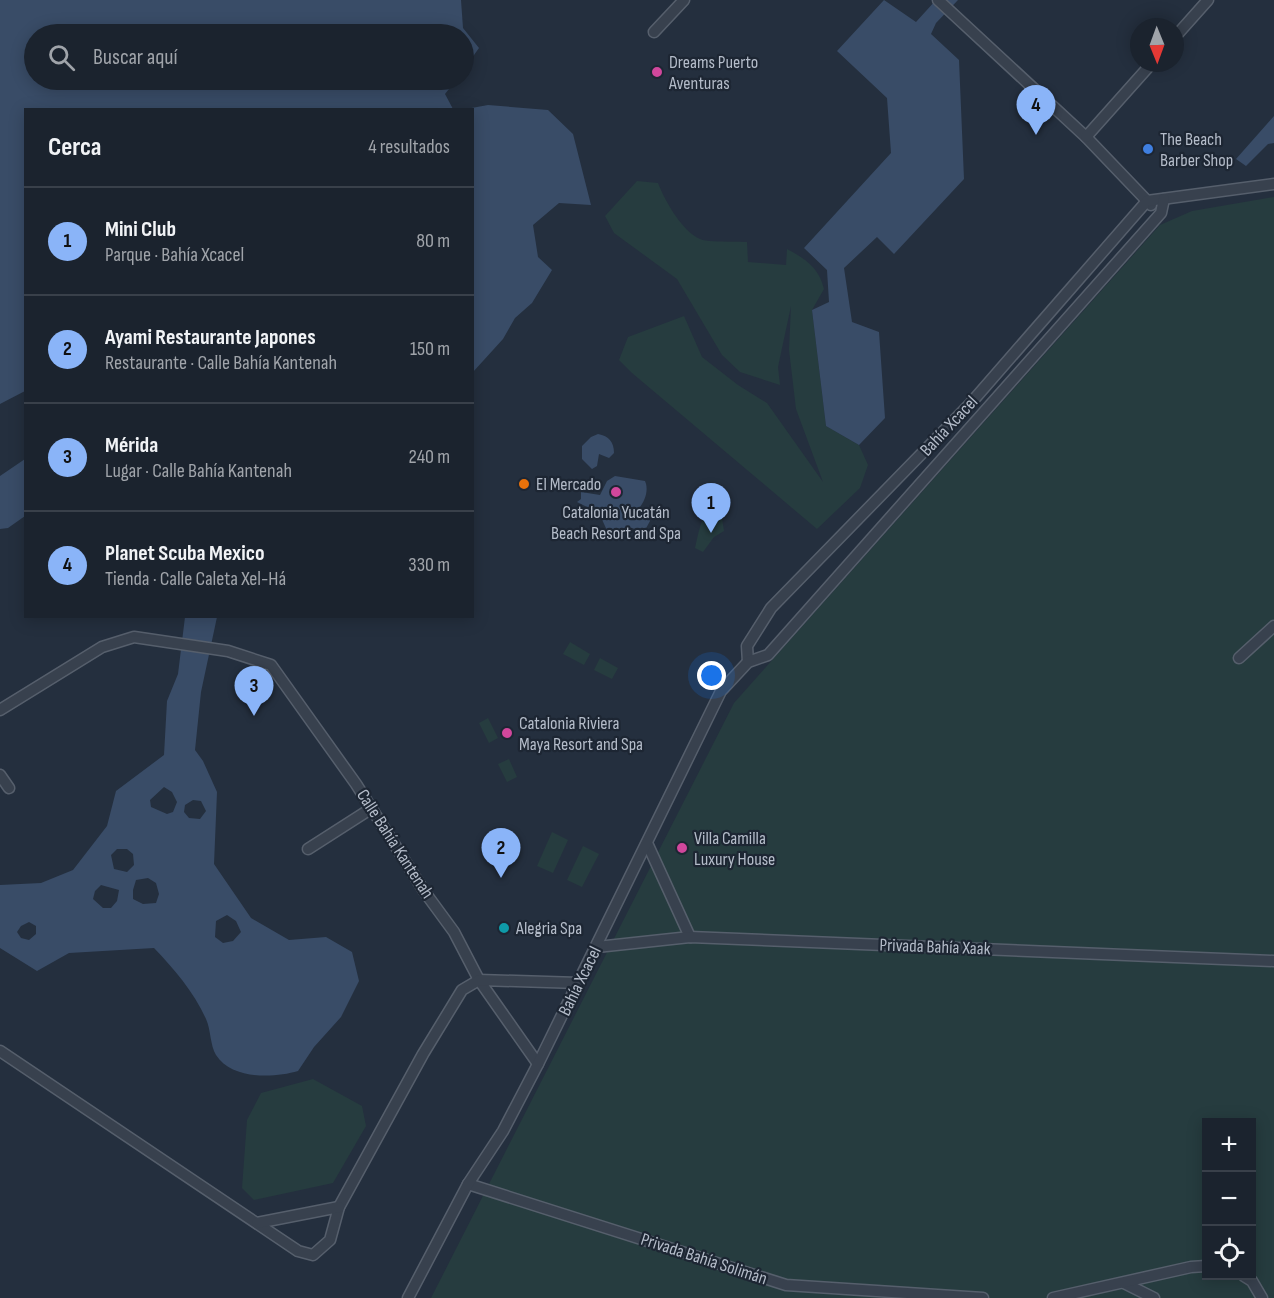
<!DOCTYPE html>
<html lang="es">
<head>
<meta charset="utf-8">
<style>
	body { margin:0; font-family:"Sofia Sans Condensed",sans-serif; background:#282f3a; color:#f1f3f6 }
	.controls { position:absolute; right:18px; bottom:18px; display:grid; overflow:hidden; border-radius:0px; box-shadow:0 3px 15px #0003 }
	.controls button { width:54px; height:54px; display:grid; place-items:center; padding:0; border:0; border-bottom:2px solid #39404a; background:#1b232e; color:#f1f3f6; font:30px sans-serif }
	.compass { position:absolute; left:1130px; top:18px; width:54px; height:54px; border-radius:50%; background:#1b232e; box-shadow:0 3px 15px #0003; rotate:179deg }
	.you { position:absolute; left:712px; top:676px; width:21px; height:21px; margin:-15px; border:4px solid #fff; border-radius:50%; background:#1a73e8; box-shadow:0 0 0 9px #1a73e833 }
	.badge { display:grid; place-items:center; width:39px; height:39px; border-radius:50%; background:#8ab4f8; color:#111; font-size:20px; font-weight:700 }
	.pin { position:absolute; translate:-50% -50px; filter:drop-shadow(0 2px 3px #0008) }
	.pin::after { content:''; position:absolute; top:32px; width:21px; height:18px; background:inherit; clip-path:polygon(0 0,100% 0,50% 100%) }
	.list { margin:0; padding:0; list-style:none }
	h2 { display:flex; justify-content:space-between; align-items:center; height:78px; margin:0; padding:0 24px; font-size:26px }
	h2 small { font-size:20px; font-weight:400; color:#a0a4aa }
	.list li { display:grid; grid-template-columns:39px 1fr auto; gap:18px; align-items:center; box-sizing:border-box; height:108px; padding:0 24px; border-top:2px solid #39404a }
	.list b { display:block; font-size:22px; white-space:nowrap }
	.list p { margin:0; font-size:20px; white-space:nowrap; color:#a0a4aa }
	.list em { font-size:20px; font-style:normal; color:#a0a4aa }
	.icon { flex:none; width:33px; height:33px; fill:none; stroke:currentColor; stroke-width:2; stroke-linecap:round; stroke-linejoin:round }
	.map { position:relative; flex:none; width:1274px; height:1298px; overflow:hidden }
	.search { position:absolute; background:#1b232e; box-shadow:0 3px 15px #0003; left:24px; top:24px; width:450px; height:66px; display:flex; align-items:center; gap:15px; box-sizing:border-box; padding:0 21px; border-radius:33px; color:#a0a4aa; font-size:22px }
	.panel { position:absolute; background:#1b232e; box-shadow:0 3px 15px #0003; left:24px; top:108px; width:450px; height:510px; border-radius:0px }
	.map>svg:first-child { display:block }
	.green { fill:#263c3f; fill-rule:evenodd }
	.water { fill:#394c67; fill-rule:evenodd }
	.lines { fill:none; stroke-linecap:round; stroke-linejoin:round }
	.street-casing { stroke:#565f6c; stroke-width:13 }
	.street { stroke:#38414e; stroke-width:10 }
	.hotel-dot { fill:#d1479c; stroke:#1d2633; stroke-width:2 }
	.shop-dot { fill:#3f7fe0; stroke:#1d2633; stroke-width:2 }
	.food-dot { fill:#e8710a; stroke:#1d2633; stroke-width:2 }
	.culture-dot { fill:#0f9aa8; stroke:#1d2633; stroke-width:2 }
	.labels { text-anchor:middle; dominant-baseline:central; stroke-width:4.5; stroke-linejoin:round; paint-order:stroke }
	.poi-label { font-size:18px; fill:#b4bcc9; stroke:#1d2633; text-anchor:start }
	.street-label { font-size:18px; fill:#b4bcc9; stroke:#1d2633 }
</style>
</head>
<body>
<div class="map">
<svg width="1274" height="1298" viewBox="0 0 1274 1298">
	<rect width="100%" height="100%" fill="#242f3e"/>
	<g class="green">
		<path d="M637,181l21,2c7,18 24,48 42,56 9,4 36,2 47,3l1,20 38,3 1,-16c19,10 32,19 37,40l-12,21 14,116 33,19 9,20 -8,23 -43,41 -185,-156 -13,-13 9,-23 56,-21 18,41 36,28 29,18 56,79 -27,-73 -7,-59 2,-44 -13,61 2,18 -40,-13 -18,-17 -45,-76 -63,-46 -9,-17z"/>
		<path d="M1274,197v1101h-843l303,-595 426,-478 32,-14zM1206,1122h46v154h-46z"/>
		<path d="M707,512l15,6 2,13 -10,6 -11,15 -8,-4c3,-13 5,-26 12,-36z"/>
		<path d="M570,642l20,12 -6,11 -21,-11z"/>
		<path d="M600,658l18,10 -6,11 -18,-9z"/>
		<path d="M488,718l10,20 -9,5 -10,-20z"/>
		<path d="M509,759l8,18 -10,5 -9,-18z"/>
		<path d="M552,832l16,8 -15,33 -16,-7z"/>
		<path d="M583,846l16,8 -17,33 -15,-7z"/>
		<path d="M313,1079l49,27 4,20 -33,57 -79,17 -12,-12 5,-68 14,-27z"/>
	</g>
	<g class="water">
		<path d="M0,0h461l2,28 16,20 -15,21v-35h-430v46h422l-11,14 8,15 -427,1 -1,281 -25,13z"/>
		<path d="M884,0l32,22 20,-22h22l-22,23 -5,11 28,26 5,119 -70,75 -17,-17 -33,31 8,54 27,10 6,86 -26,27 -33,-19 -14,-116 17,-8 -2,-32 -23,-22 87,-95 -4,-55 -50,-47z"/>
		<path d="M488,105l60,5 25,24 18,71 -32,-2 -26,22 5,32 14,13 -20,33 -17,15 -12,21 -30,33 -1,-262 -6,-1z"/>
		<path d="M1274,116v27l-6,1 -22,22 -10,-7z"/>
		<path d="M598,434c11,2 16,8 16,19l-5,5 -10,-4 -2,12 -5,3 -10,-10v-13l9,-9z"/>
		<path d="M25,459v57l-17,12 -8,1v-53z"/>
		<path d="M615,476l30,5c4,9 0,20 -6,27l8,7 3,6 -6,11 -15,-5 -3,8 -8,6 -8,-4 -11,-24 -22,-11 4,-3v-7l19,3 7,-14z"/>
		<path d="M185,617h32l-16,75 -6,58 8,11 14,31 -3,72 37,54 38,22 37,-3 26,15 7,29 -18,36 -27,30 -16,24c-24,7 -66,9 -82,-16 -6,-10 -5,-25 -10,-36 -12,-27 -32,-50 -52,-71l-85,5 -32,18 -37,-23v-63l41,-2 32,-13 34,-44 9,-35 48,-36 3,-54 11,-27zM164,787l8,5 5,10 -4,10 -6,2 -16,-7 -1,-7zM193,800l8,1 5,10 -6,8 -11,-1 -5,-6 1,-7zM117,849h10l6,5 1,11 -7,7 -13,-3 -3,-14zM148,878l8,5 3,11 -3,9 -13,1 -10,-5v-9l3,-10zM101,885l18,5 -2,11 -6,7h-8l-10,-9 2,-8zM227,915l9,6 5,11 -8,9 -10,2 -8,-6 1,-16zM29,922l7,4v8l-7,6 -8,-2 -4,-6 4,-6z"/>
	</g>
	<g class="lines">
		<g class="street-casing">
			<g id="street">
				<path d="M938,0l148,137 65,68"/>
				<path d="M654,32l30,-32"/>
				<path d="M1175,37l33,-37"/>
				<path d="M1086,137l66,-74"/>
				<path d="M1239,658l35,-32"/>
				<path d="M748,662l-1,-16 24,-38 199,-204 177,-203 127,-17"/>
				<path d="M0,710l102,-63 32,-10 94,14 43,14 85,119 68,107 30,41 25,48 59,84"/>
				<path d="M0,775l9,13"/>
				<path d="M647,843l43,94"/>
				<path d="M308,849l64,-41"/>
				<path d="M597,947l93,-10 584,24"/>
				<path d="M0,1051l298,200 15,4 17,-15 9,-33 84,-153 39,-64 17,-10 100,3"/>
				<path d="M468,1184l318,101 197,13"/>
				<path d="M257,1223l82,-16"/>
				<path d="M1244,1276l8,5 10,17"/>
				<path d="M1124,1283l30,15"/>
				<path d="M408,1298l60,-114 35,-53 35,-67 183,-373 27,-29 20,-7 393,-442 3,-14"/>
				<path d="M1053,1298l138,-31 15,-1"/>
			</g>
		</g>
		<use href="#street" class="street"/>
	</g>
	<g class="hotel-dot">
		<circle cx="657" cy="72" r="6"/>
		<circle cx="616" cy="492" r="6"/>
		<circle cx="507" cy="733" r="6"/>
		<circle cx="682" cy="848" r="6"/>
	</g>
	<circle class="shop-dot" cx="1148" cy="149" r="6"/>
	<circle class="food-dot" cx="524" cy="484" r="6"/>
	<circle class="culture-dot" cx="504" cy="928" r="6"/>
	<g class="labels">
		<g class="poi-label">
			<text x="669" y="62">Dreams Puerto<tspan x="669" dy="21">Aventuras</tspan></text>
			<text x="1160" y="139">The Beach<tspan x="1160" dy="21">Barber Shop</tspan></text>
			<text x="536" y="484">El Mercado</text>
			<text x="616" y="512" text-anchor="middle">Catalonia Yucatán<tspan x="616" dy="21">Beach Resort and Spa</tspan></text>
			<text x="519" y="723">Catalonia Riviera<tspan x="519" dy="21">Maya Resort and Spa</tspan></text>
			<text x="694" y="838">Villa Camilla<tspan x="694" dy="21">Luxury House</tspan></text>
			<text x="516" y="928">Alegria Spa</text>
		</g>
		<g class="street-label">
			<text transform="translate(949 426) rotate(-47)">Bahía Xcacel</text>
			<text transform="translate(395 844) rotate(57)">Calle Bahía Kantenah</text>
			<text transform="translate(935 947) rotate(2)">Privada Bahía Xaak</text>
			<text transform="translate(580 981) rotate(-64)">Bahía Xcacel</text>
			<text transform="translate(704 1259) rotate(18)">Privada Bahía Solimán</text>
		</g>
	</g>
</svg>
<div class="controls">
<button>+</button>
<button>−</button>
<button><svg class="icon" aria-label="locate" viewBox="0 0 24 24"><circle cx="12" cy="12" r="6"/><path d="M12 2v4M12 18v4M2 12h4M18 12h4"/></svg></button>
</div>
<svg class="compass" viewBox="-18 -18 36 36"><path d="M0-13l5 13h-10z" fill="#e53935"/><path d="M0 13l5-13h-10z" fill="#a0a4aa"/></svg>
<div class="you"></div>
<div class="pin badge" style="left:711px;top:533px">1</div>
<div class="pin badge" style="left:501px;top:878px">2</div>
<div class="pin badge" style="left:254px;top:716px">3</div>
<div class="pin badge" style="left:1036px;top:135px">4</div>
<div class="search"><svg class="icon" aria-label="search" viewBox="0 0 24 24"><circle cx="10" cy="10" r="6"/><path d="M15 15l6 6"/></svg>Buscar aquí</div>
<section class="panel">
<h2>Cerca<small>4 resultados</small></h2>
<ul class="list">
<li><span class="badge">1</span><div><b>Mini Club</b><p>Parque · Bahía Xcacel</p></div><em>80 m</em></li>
<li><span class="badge">2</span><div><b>Ayami Restaurante Japones</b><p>Restaurante · Calle Bahía Kantenah</p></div><em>150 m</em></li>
<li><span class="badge">3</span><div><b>Mérida</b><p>Lugar · Calle Bahía Kantenah</p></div><em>240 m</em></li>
<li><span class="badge">4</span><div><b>Planet Scuba Mexico</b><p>Tienda · Calle Caleta Xel-Há</p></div><em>330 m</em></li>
</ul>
</section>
</div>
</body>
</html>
